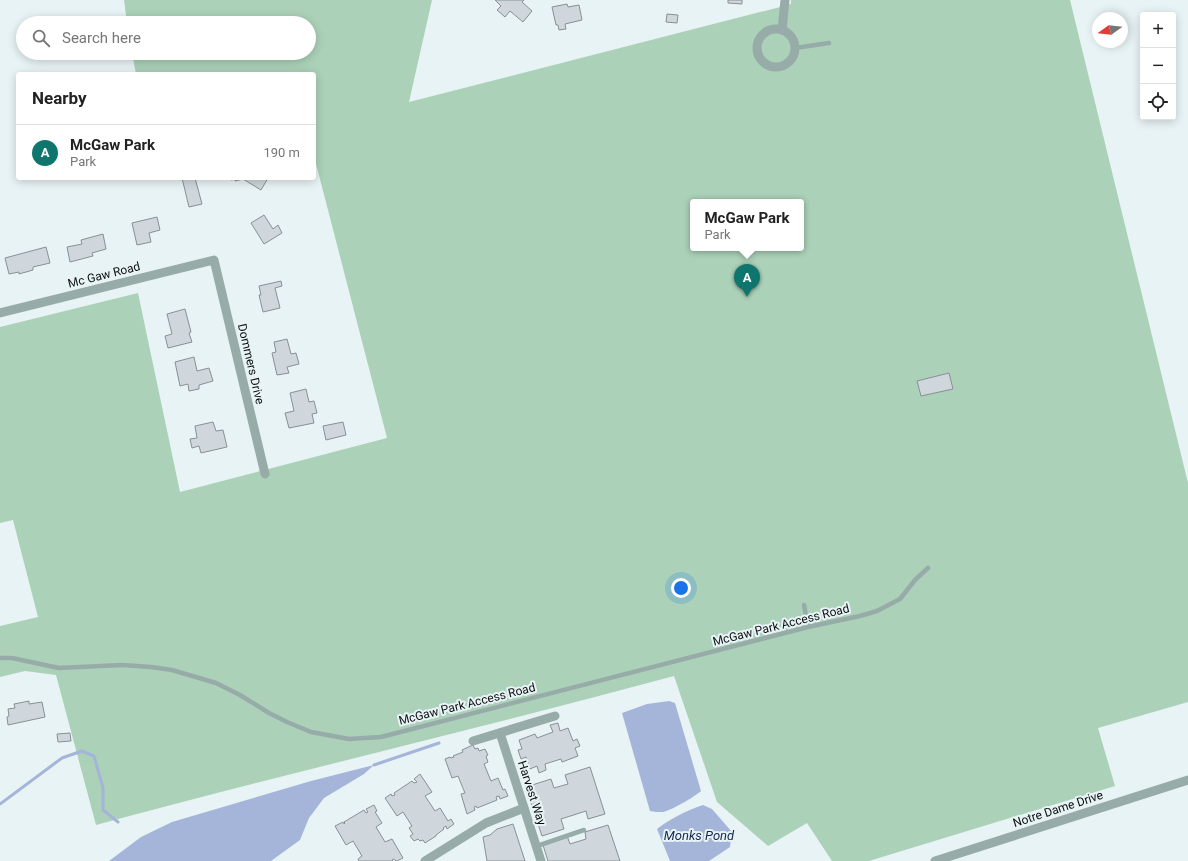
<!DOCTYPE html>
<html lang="en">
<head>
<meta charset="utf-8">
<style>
	body { margin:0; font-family:Roboto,sans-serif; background:#f2f2f2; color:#222 }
	.controls { position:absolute; right:12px; top:12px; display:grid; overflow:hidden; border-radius:4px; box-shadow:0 2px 10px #0003 }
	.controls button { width:36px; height:36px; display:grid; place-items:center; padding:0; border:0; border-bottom:1px solid #e0e0e0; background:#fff; color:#222; font:20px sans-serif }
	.compass { position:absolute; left:1092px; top:12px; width:36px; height:36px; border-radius:50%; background:#fff; box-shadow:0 2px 10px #0003; rotate:255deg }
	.you { position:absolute; left:681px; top:588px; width:14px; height:14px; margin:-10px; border:3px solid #fff; border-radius:50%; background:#1a73e8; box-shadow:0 0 0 6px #1a73e833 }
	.badge { display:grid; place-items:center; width:26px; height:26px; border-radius:50%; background:#0f766e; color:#fff; font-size:13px; font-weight:700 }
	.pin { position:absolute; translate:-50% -33px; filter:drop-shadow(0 1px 2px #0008) }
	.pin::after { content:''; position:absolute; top:21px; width:14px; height:12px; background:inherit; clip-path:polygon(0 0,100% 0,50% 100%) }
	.popup { position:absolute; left:690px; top:199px; width:114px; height:52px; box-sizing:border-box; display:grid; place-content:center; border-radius:4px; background:#fff; filter:drop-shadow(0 1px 3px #0005); font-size:13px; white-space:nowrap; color:#767676 }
	.popup b { font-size:15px; color:#222 }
	.popup::after { content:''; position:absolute; left:50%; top:100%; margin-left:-8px; border:8px solid transparent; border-top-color:#fff }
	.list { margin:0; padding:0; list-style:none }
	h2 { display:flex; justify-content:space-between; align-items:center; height:52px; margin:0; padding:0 16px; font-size:17px }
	h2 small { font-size:13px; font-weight:400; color:#767676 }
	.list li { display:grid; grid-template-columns:26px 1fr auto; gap:12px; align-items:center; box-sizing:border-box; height:56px; padding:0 16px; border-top:1px solid #e0e0e0 }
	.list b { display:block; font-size:15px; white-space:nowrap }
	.list p { margin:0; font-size:13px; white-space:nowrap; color:#767676 }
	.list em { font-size:13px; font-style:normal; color:#767676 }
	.icon { flex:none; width:22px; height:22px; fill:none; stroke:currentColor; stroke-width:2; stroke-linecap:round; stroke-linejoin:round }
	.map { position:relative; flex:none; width:1188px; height:861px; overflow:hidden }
	.search { position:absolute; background:#fff; box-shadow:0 2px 10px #0003; left:16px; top:16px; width:300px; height:44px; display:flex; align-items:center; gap:10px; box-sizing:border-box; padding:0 14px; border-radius:22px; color:#767676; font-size:15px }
	.panel { position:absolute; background:#fff; box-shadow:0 2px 10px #0003; left:16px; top:72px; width:300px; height:108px; border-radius:4px }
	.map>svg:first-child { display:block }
	.green { fill:#abd1b8; fill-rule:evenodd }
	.water { fill:#a4b5d9 }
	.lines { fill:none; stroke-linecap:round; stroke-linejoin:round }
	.stream { stroke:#a4b5d9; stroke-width:3 }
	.building { fill:#cfd7dd; stroke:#889095 }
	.service { stroke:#97aca8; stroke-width:4.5 }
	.minor { stroke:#97aca8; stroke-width:9 }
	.labels { text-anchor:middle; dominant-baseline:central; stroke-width:4; stroke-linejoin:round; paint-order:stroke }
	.street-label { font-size:12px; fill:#0c0f10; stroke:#e8f3f5 }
	.water-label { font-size:13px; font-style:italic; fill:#132652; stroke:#e8f3f5 }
</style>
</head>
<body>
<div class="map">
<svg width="1188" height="861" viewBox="0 0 1188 861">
	<rect width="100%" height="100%" fill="#e8f3f5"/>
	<path class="green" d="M124,0h308l-23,102 375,-96 7,-2v-4h279l118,483v219l-90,26 17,58 -246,75h-37l-25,-38 -39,23 -51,-44 -43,-126c-192,52 -386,97 -578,149l-40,-150 -31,-4 -25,6v-51l38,-9 -25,-97 -13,3v-196l138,-34 42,199 207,-54 -73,-282v-82h-178l-4,-21h177v-30h-182zM693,202h108v46h-108z"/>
	<g class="water">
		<path d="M669,701l6,2 26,88c-7,6 -29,19 -38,21 -5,0 -9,0 -13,-1l-28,-98 25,-9z"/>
		<path d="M374,765l-10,9 -40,24 -15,20 -9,22 -29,21h-162l32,-24 31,-15 139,-41z"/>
		<path d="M703,805l9,4 20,23 -2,15 -21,14h-39l-13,-32c14,-11 29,-18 46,-24z"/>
	</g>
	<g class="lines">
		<g class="stream">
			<path d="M374,765l65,-22"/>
			<path d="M0,804l62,-46 20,-7 12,5 9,32v22l15,12"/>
		</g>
	</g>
	<g class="building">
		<path d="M495,0h29l-2,2 10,9 -9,11 -13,-11 -5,6 -8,-7 4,-4z"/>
		<path d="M728,0h14v4l-14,-1z"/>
		<path d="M567,4l1,3 11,-2 3,15 -17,4 1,5 -7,1 -1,-5h-2l-4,-18z"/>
		<path d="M667,14l11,1 -1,8 -11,-1z"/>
		<path d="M182,178h13l7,26 -13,3z"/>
		<path d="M230,178h38l-7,12 -18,-11 -8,2v-2l-4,1z"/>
		<path d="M264,215l9,14 5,-4 4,8 -18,11 -13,-21z"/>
		<path d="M157,217l3,13 -11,3 2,9 -14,3 -5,-22z"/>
		<path d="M103,234l3,15 -14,4 1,3 -23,6 -3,-15 15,-3 -1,-4z"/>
		<path d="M46,247l4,16 -17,4v3l-14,4v-2l-10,2 -4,-16z"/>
		<path d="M281,281l1,5 -7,2 5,20 -17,4 -4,-17h2l-2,-9z"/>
		<path d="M185,309l6,23 -2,1 3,9 -24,6 -3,-12 7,-2 -5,-20z"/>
		<path d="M287,339l4,15 5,-1 3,11 -12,3 2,6 -12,2 -5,-22 4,-1 -2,-10z"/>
		<path d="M194,357l3,14 12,-3 4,13 -14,4v4l-10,2 -1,-7 -8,2 -5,-24z"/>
		<path d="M949,373l4,16 -32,7 -4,-15z"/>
		<path d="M306,389l3,13 5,-1 3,12 -5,1 2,9 -25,5 -4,-15 9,-2 -4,-18z"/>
		<path d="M213,422l3,9 7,-1 4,17 -26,6 -2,-7 -7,2 -2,-9 7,-1 -2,-12z"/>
		<path d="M343,422l3,13 -20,5 -3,-14z"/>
		<path d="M29,701v3l13,-2 3,15 -37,8 -1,-8 2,-1 -1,-7 7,-1 -1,-4z"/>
		<path d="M558,723l2,8 8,-3 5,13 4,-2 3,7 -5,2 3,8 -16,6 -1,-3 -16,5 1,6 -7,3 -2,-7 -7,3 -4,-12 -5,2 -3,-9 4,-1 -3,-9 16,-6 2,4 16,-6 -3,-7z"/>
		<path d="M70,733l1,8 -13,1 -1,-8z"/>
		<path d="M473,745l2,4 3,-1 1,3 6,-2 3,6 -2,1 2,6 -4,2 7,17 7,-3 5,12 2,-1 3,7 -8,3 -1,-3 -3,1 1,3 -20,8 -1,-2 -2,1 1,3 -8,4 -6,-20 4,-1 -7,-17 -6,2 -7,-19 5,-2 1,1 3,-1 -1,-1 10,-4 -1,-2z"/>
		<path d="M590,767l15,47 -17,5 -2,-8 -25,8 3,10 -22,7 -16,-49 25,-8 3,9 14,-4 -3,-9z"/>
		<path d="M420,774l12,18 -7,4 10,15 5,-3 8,13 3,-2 3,5 -7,5 -1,-3 -3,2 1,1 -8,6v1l-11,7 -2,-3 -3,1 -2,-2 -4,2 -4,-5 3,-2 -4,-6 3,-2 -9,-14 -6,4 -12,-18 6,-4 1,2 3,-1 -1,-2 18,-12 2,2 3,-1 -3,-3z"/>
		<path d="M374,805l3,6 -2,1 7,11 -6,4 9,15 7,-3 11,19 -6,3h-1l-2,-2 -2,1 1,1h-34l-1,-2 4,-3 -9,-15 -7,4 -11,-19 8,-4 1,2 1,-1 -1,-1 20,-12 2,3 2,-1 -2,-3z"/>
		<path d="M513,824l12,37h-38l-4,-24 7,-2 7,-6z"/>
		<path d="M608,825l12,36h-72l-5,-16 24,-9 3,8 16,-5 -1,-7z"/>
	</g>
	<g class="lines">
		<g class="service">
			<path d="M795,48l34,-5"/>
			<path d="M804,605l4,22"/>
			<path d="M0,658h12l47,10 63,-3 29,2 21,3 44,13 24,12 29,18 18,9 24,10 38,7 32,-2 427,-110 52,-11 17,-5 23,-12 15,-19 13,-12"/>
			<path d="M537,846l47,-16"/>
		</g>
		<g class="minor">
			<circle cx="776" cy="48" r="19"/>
			<path d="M782,30l3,-30"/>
			<path d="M0,313l214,-53 51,214"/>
			<path d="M500,733l41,128"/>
			<path d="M473,741l82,-25"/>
			<path d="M425,861l61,-38 38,-15"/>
			<path d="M935,861l253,-81"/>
		</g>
	</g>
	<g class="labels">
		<g class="street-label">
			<text transform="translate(104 275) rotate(-14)">Mc Gaw Road</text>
			<text transform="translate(251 364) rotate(77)">Dommers Drive</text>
			<text transform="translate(781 625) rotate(-14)">McGaw Park Access Road</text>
			<text transform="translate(467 704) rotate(-14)">McGaw Park Access Road</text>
			<text transform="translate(532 793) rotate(72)">Harvest Way</text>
			<text transform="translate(1058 809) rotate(-18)">Notre Dame Drive</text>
		</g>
		<g class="water-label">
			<text x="699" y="835">Monks Pond</text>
		</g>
	</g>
</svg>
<div class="controls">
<button>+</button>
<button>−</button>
<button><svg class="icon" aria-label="locate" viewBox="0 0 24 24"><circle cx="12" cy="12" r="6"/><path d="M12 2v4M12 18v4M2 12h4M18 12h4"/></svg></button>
</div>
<svg class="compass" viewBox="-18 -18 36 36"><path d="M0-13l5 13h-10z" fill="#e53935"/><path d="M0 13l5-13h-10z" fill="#767676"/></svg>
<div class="you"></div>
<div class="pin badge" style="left:747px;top:297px">A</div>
<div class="popup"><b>McGaw Park</b>Park</div>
<div class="search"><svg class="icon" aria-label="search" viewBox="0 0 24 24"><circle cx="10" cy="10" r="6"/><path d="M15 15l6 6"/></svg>Search here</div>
<section class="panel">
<h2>Nearby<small></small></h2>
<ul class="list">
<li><span class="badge">A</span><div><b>McGaw Park</b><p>Park</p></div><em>190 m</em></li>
</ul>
</section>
</div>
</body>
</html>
